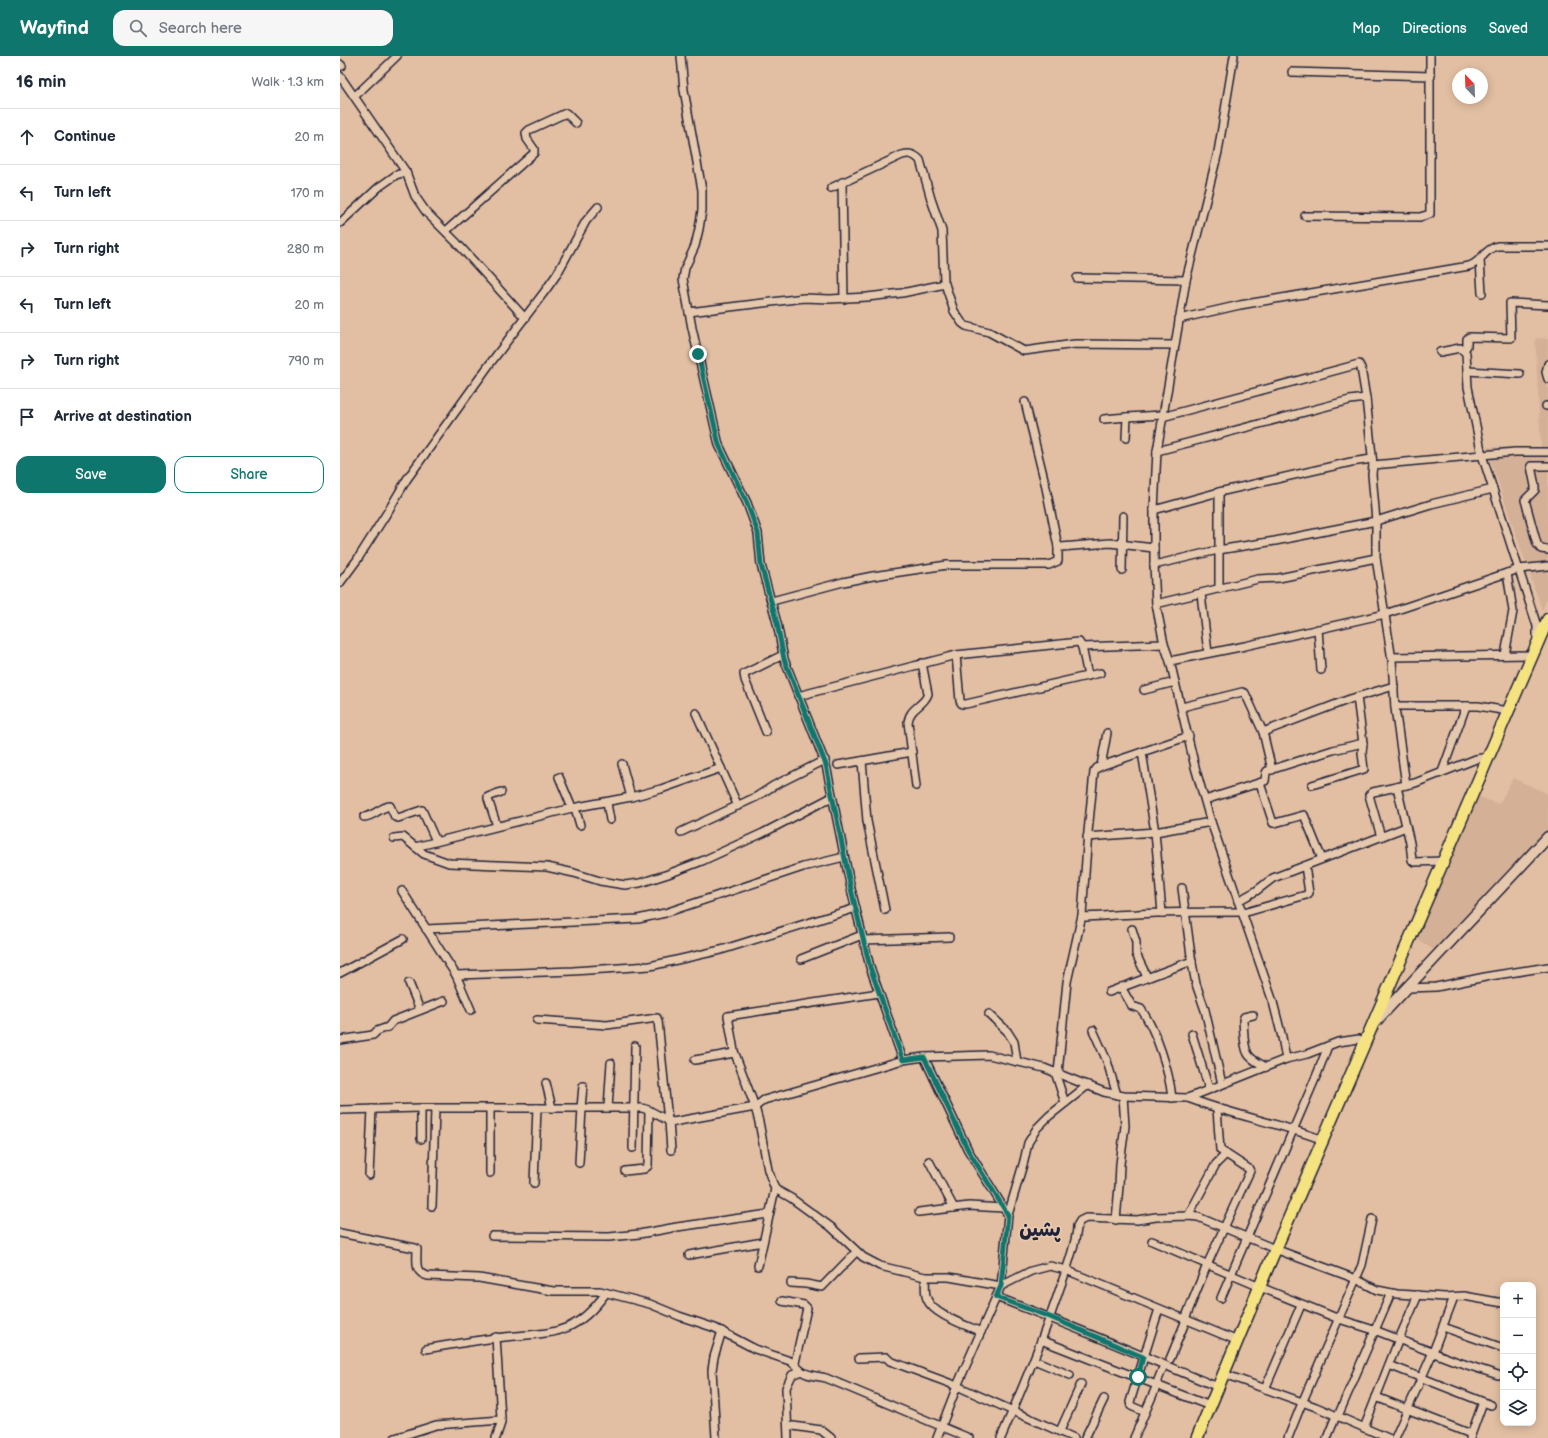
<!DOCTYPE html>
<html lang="en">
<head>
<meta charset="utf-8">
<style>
	body { margin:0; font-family:"Balsamiq Sans","Playpen Sans Arabic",sans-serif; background:#f6f6f7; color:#1f2937 }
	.controls { position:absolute; right:12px; bottom:12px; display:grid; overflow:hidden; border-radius:8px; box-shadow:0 2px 10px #0003 }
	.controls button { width:36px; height:36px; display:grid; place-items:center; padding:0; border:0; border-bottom:1px solid #e0e1e3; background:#fff; color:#1f2937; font:20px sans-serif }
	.compass { position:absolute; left:1112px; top:12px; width:36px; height:36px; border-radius:50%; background:#fff; box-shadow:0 2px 10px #0003; rotate:337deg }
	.stop { position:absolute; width:12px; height:12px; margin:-9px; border:3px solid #0f766e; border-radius:50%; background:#fff }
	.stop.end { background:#0f766e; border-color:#fff; box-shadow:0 1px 4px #0008 }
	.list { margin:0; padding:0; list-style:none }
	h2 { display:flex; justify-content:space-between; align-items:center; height:52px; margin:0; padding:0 16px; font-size:17px }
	h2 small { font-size:13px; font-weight:400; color:#747a83 }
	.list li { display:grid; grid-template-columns:26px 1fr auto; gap:12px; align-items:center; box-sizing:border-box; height:56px; padding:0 16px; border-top:1px solid #e0e1e3 }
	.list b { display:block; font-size:15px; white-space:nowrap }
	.list em { font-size:13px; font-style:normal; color:#747a83 }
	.actions { display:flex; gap:8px; padding:12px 16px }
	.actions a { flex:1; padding:9px 0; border:1px solid #0f766e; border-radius:12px; text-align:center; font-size:14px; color:#0f766e }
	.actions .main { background:#0f766e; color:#fff }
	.icon { flex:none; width:22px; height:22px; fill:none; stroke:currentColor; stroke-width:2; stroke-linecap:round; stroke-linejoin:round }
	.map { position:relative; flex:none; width:1208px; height:1382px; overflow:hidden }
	header { display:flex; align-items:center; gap:24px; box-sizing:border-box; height:56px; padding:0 20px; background:#0f766e; color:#fff }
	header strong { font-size:19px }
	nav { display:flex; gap:22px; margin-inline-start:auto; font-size:14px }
	.search { width:280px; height:36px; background:#f6f6f7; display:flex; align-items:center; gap:10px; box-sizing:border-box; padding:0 14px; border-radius:12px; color:#747a83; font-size:15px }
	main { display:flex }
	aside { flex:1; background:#fff }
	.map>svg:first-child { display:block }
	.built { fill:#d4b096 }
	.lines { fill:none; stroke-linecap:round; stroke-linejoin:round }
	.street-casing { stroke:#22223b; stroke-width:10 }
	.secondary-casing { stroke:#22223b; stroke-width:13 }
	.primary-casing { stroke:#22223b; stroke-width:14 }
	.street { stroke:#e6c9ad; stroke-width:7 }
	.secondary { stroke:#e6c9ad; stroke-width:10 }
	.primary { stroke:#f5e382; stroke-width:11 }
	.route { stroke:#0f766e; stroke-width:5 }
	.labels { text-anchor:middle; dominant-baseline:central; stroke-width:3.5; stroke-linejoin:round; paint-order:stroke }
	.town-label { font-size:20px; font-weight:bold; fill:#22223b; stroke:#e6c9ad }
</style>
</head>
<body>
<header>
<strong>Wayfind</strong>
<div class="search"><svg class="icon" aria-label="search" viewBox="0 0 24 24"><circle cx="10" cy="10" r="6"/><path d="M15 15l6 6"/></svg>Search here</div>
<nav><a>Map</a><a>Directions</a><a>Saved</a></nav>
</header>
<main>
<aside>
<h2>16 min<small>Walk · 1.3 km</small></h2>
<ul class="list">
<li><svg class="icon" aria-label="ahead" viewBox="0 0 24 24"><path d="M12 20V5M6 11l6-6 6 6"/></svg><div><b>Continue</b></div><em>20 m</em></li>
<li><svg class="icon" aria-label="left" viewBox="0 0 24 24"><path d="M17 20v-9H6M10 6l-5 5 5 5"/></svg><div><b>Turn left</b></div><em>170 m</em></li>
<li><svg class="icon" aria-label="right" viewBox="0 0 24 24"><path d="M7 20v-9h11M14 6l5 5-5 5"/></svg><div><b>Turn right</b></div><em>280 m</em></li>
<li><svg class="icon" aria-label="left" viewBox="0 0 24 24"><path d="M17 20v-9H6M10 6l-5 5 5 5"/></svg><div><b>Turn left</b></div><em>20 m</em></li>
<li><svg class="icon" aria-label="right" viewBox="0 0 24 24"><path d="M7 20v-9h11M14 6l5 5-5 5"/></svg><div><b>Turn right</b></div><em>790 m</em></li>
<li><svg class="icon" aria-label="arrive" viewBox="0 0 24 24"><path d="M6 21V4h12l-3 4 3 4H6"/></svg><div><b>Arrive at destination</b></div></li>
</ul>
<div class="actions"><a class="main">Save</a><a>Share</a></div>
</aside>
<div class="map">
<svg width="1208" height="1382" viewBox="0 0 1208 1382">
	<rect width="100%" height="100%" fill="#e2bfa2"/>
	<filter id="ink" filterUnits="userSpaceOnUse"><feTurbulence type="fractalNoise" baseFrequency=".025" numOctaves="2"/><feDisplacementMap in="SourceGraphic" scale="8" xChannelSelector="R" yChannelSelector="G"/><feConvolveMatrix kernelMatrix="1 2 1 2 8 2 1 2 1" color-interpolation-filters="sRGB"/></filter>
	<g filter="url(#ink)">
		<g class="built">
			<path d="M1195,282l13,1v258l-6,13 -56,-163 55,1z"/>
			<path d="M1173,722l35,16v37l-111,121 -22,-14 64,-141 20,7z"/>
		</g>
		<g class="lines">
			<g class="street-casing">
				<g id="street">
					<path d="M341,0l3,34 18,100v20l-3,19 -4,17 -10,22 -2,11 9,49 27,117 28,58 11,30 3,32 16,58 7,36 42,106 25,124 19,78 33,93"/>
					<path d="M894,0l-16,96 -32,128 -29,171 -3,59v55l2,39 8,40 6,17 25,106 15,52 63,183 9,35 4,22 21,-5 31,-12 21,-3 6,4"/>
					<path d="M0,8l2,2"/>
					<path d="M952,16l139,4"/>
					<path d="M0,20l66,96 9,24 11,16 31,31 68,75"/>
					<path d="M15,40l42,-40"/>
					<path d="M502,126l2,117"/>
					<path d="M491,132l71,-33c8,-2 12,-1 18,5l11,39 11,32 2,50 10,30 8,12 4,3 23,6 35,19 51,-7 100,1"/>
					<path d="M965,160l115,1 10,-3v-158"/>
					<path d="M0,167l39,-36 17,-12 10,-3"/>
					<path d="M106,175l88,-78v-4l-7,-10 -1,-6 3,-3 37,-17 10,10"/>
					<path d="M1140,204l2,33"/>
					<path d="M737,222l109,2"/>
					<path d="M349,256l115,-14 26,1 37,-2 35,-4 43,-9"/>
					<path d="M839,263l61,-14 229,-39c13,-4 14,-16 28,-20h51"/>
					<path d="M1124,294l3,-4v-7l2,-2 42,1 -1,-35 38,2"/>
					<path d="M1100,296l20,-4 6,5 2,34 14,68 33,-3h33"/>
					<path d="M1208,308l-2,8 2,7"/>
					<path d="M1127,315l53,3"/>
					<path d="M685,346l20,81 13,64"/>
					<path d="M1206,350h2"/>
					<path d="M822,361l197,-53 2,4 5,30"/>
					<path d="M764,363l23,-2 35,-2"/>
					<path d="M786,382l1,-21"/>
					<path d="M817,395l193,-51 16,-2 7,67 109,-10 55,171v13"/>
					<path d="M1033,409l-1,9 4,47v37l16,102 3,48 11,77"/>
					<path d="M1208,410h-17l4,20v4l-10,10 12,44 4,5 7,1"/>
					<path d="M814,454l65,-18 132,-30 21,-3"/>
					<path d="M814,509l64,-15 57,-9 101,-20 55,-17 62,-15"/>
					<path d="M782,514l1,-54"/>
					<path d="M0,527l17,-23 33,-52 17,-29 82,-114 56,-74 12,-17 29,-53 12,-14"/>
					<path d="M879,533v-97"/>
					<path d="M861,538l7,59"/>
					<path d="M432,545l71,-19 30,-6 74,-11h102l9,-4v-14h3l49,-4 44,5"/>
					<path d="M816,548l102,-25 21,-1 97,-20"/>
					<path d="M978,573l3,41"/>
					<path d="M742,591l6,29"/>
					<path d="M616,599l4,46 2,3h4l134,-31"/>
					<path d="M1165,599l8,-44 -6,-38"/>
					<path d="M1051,601l141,-2"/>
					<path d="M830,605l75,-15 140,-32 134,-45 29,-3"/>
					<path d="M804,634l31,-8"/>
					<path d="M458,640l158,-41 123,-13 3,5 82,-3"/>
					<path d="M1055,650h83l30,5"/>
					<path d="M842,651l60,-15 3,1 18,39 9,38"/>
					<path d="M356,657l42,93"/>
					<path d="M426,676l-21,-52 -1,-6 39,-19"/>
					<path d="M923,676l87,-33 44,-13"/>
					<path d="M802,696l13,80 7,81"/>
					<path d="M522,705l5,60 18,89"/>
					<path d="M282,708l9,33"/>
					<path d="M498,709l74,-13"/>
					<path d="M761,710l6,-33"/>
					<path d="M1102,716l24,-66"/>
					<path d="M219,721l13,31"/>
					<path d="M920,727l13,40h2l29,-8 18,44"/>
					<path d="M972,729l52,-16 -2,-16 1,-10 -6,-46"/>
					<path d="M576,730l-8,-64c2,-15 16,-16 20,-28l-6,-31"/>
					<path d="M1057,731l13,56 2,17 2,2 29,-1"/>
					<path d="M865,744l60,-19 1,-8 1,-2 66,-21 30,-7"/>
					<path d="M267,747l3,17"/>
					<path d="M235,752l5,17"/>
					<path d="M24,761c11,-1 16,-10 26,-11l5,11 3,1 24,-8 14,31"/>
					<path d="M157,770l-9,-27v-2l13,-5"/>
					<path d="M341,776l75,-35 17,-11 52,-26"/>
					<path d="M747,781l68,-5 56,-10"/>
					<path d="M1041,781l-12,-42 4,-3 42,-9 61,-24 12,-2"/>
					<path d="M54,782l9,-1 21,17 25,9 98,4 27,6 26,8 25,4 15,-2 28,-9 34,-13 61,-28 69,-36"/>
					<path d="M75,791l157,-39 59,-11 30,-8 60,-21"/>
					<path d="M842,832l10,75 4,21 9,26 17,74"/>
					<path d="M62,835l54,84 15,35"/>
					<path d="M898,845l18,-10 17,-13 133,-51"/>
					<path d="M903,857l63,-18 3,-2 -4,-27"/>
					<path d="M742,861c18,0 36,-3 55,-3 35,-2 70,-2 105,-2"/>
					<path d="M86,873l212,-10 27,-6 138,-46 41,-10"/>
					<path d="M792,873l4,13v12l11,23"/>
					<path d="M524,884l85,-3"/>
					<path d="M461,903l61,-24"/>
					<path d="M0,917l63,-34"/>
					<path d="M116,919l117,-4 77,-5 71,-16 135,-42"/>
					<path d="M69,927l11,27"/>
					<path d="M781,931l11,19 9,3c16,23 28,61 31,89"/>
					<path d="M1068,932l28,-1 54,-11 58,-9"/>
					<path d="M769,936l83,-31"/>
					<path d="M539,937l-151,23 6,35 21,56 4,15 9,48 7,19 16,9 40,29 32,30 17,9 45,11h24l52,9 30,-15 19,-5 16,4 172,71"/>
					<path d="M649,958l18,17 7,11 3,20"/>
					<path d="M913,959l-9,2 -1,3c1,10 0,26 5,34 3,6 13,10 18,13"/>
					<path d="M197,964l70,5 50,-7 1,3 10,100"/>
					<path d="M753,974l14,31 10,34"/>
					<path d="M852,978l17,55"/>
					<path d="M0,984l33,-5 4,-4 11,-4 5,-6 51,-20"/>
					<path d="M584,1001l44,93 40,65 -7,71 -44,100 -20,52"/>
					<path d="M355,1004l39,-7"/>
					<path d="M715,1016l10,31"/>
					<path d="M718,1017l9,-91 15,-67 6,-83 6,-60 3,-4 4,-2 88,-30"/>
					<path d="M206,1027l6,25"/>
					<path d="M848,1042c44,17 91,25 135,42"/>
					<path d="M241,1052l2,-22"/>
					<path d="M268,1052l3,-45"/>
					<path d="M0,1054l81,-2h221c12,3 20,11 31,14l82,-15 9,-7 139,-40 21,-3 65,-2 55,13 60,24 19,4 65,2 98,-39"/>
					<path d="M329,1065l2,29"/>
					<path d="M81,1083v-31"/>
					<path d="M293,1092l2,-102"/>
					<path d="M589,1105l25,47"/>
					<path d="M239,1107l3,-55"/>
					<path d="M285,1115l19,-2 4,-3 1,-56"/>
					<path d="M150,1117v-64"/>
					<path d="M29,1119l3,-66"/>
					<path d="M194,1127l3,-75"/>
					<path d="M92,1150l3,-97"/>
					<path d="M579,1156l50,-6 34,2"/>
					<path d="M668,1159l16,-54 4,-18 9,-15 12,-12 39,-31"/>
					<path d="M848,1160l28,-52 10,-10"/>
					<path d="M776,1164l3,-34 1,-22 5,-38 -2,-30"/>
					<path d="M0,1177l75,15 2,1c0,13 -3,24 11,27l51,2 74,13h47l50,13 29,12 36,12 40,21 35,12c5,3 8,8 13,11 6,4 15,4 23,6l143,60"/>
					<path d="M152,1180l117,1 30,-3 38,-7 92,-13"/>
					<path d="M812,1185l108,46"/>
					<path d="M349,1199l74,-13"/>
					<path d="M418,1210l17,-77"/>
					<path d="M585,1221c1,7 -1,16 2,22 6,16 39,26 54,33"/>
					<path d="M451,1227l15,1 16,3 34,-35"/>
					<path d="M920,1231l79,32 38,12 78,30 43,14"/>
					<path d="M656,1241c75,28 148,60 222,90"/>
					<path d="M881,1242l97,-226 10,-26"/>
					<path d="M442,1245l22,4 3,3 -12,55"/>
					<path d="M845,1263l22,-54 43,-94 -1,-2 -29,-19 -3,-41"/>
					<path d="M1103,1271l60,21"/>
					<path d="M701,1284l169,66"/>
					<path d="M86,1293c23,-4 46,-8 70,-11 51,-7 75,3 110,-45"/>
					<path d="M519,1302l27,-1 4,4 67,25 117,52"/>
					<path d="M830,1303l16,-39"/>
					<path d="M694,1304l36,15"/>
					<path d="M1049,1309l102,40"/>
					<path d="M884,1318l92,33 72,31"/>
					<path d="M816,1329l8,-20"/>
					<path d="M925,1333l36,-84"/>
					<path d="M1036,1341l95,37"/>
					<path d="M805,1356l-14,-6 -1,-4 29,-93"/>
					<path d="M998,1360l53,-123"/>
					<path d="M453,1370l28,4 10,8"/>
					<path d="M1024,1372l35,-89 19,-44"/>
					<path d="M720,1375l21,-47"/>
					<path d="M55,1382l41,-13 65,-5"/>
					<path d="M156,1382l5,-15v-5l-5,-81"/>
					<path d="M376,1382l-4,-68 2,-13 8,-26"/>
					<path d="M448,1382l-2,-50 6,-13 9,-4"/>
					<path d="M661,1382c22,-51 43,-101 60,-153 5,-14 16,-44 16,-59l3,-5 6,-3 51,2 19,-3 32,-1 10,1 77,32 81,30 21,11 20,4 48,3 19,-1 39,7"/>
					<path d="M745,1382l19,-39"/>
					<path d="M794,1382l23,-53"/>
					<path d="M948,1382l14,-35 60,-138 10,-46"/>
					<path d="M987,1382l9,-22"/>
					<path d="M1055,1382l38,-86 21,-55"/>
					<path d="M1130,1382l13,-36"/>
				</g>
			</g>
			<g class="secondary-casing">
				<path id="secondary" d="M1035,966l173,-185"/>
			</g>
			<g class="primary-casing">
				<path id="primary" d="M857,1382l70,-169 281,-650"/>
			</g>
			<use href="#street" class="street"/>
			<use href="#secondary" class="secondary"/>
			<use href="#primary" class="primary"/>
		</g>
	</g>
	<g class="lines" filter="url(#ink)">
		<path class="route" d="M358,298l21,91 28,58 11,30 3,32 16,58 7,36 42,106 25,124 19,78 33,93 21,-3 44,93 40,65 -7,71 -5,11 54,20 93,40 -5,20"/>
	</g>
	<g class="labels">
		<g class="town-label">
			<text x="700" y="1174">پشین</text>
		</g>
	</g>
</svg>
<div class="controls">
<button>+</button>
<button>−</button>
<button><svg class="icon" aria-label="locate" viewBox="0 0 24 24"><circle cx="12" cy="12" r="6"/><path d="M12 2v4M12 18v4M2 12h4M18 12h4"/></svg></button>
<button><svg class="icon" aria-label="layers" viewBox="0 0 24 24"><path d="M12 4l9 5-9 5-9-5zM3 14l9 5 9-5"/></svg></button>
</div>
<svg class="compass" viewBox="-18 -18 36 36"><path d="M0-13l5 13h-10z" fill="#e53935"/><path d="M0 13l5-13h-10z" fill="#747a83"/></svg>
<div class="stop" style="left:798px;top:1321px"></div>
<div class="stop end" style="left:358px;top:298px"></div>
</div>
</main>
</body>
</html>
